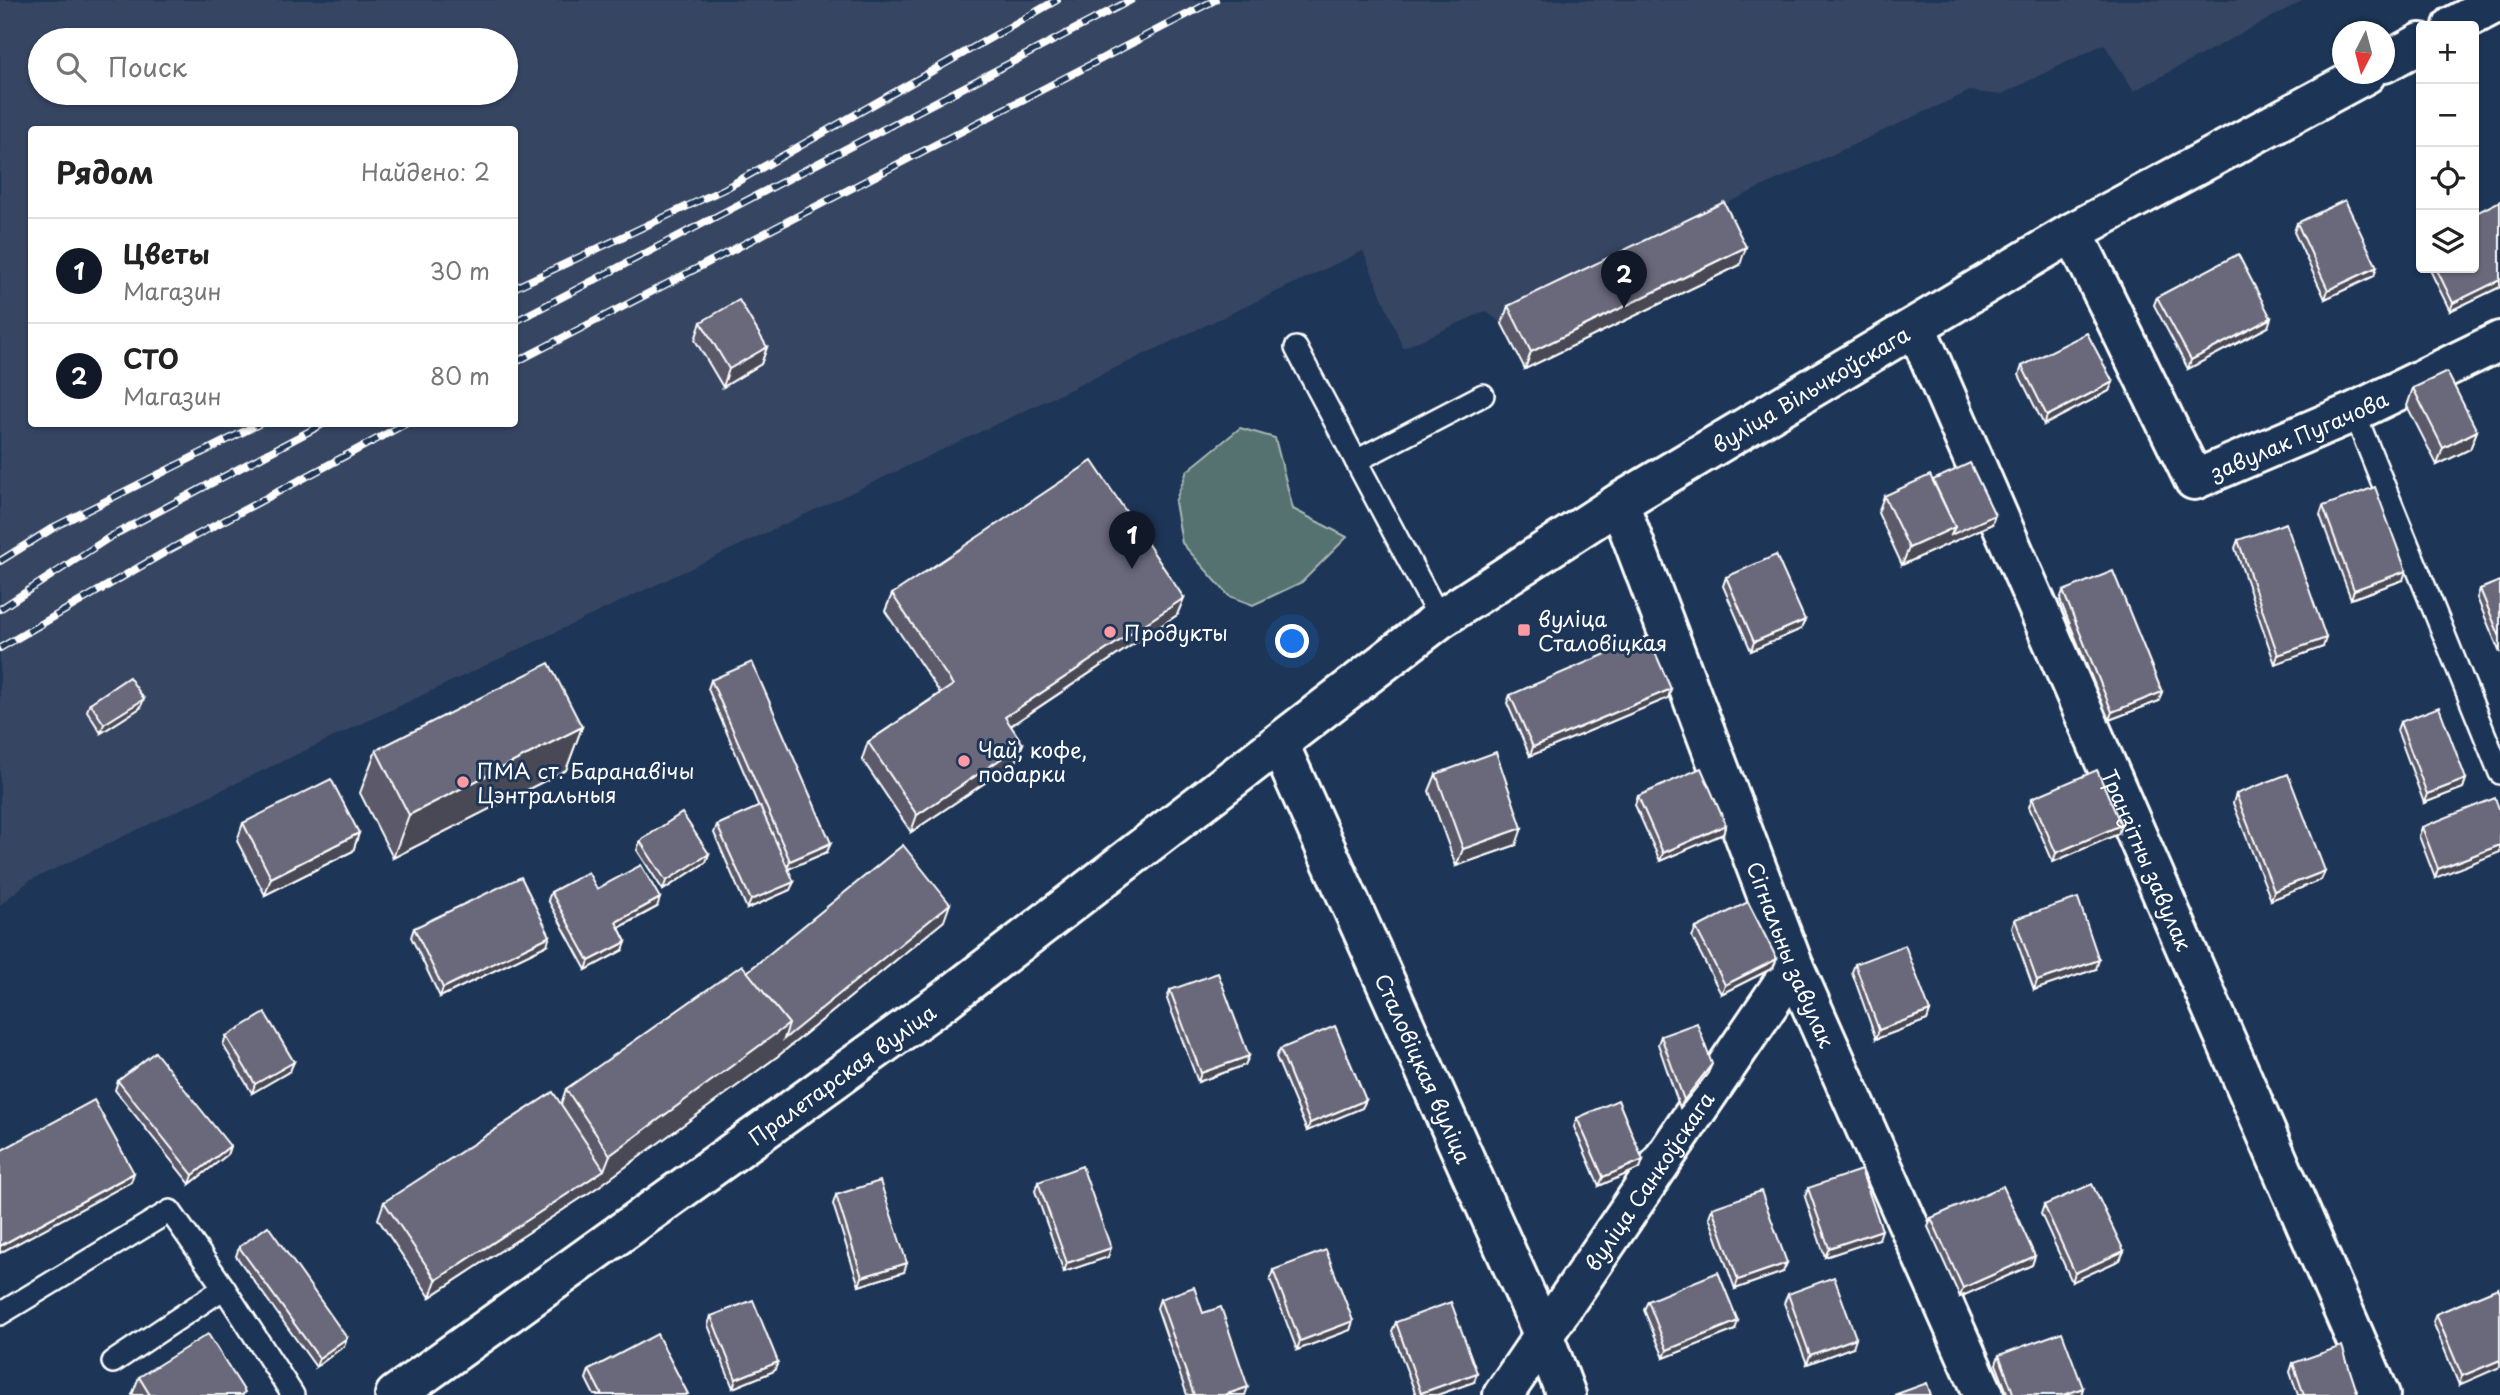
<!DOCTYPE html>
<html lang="ru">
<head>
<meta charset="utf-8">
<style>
	body { margin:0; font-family:"Playpen Sans",sans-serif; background:#f6f6f6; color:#222 }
	.controls { position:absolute; right:21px; top:21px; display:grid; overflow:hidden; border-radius:7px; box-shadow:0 2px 5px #0004 }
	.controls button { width:63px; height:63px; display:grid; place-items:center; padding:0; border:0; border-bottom:2px solid #e0e0e0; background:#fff; color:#222; font:35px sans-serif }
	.compass { position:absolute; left:2332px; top:21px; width:63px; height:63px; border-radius:50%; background:#fff; box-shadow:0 2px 5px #0004; rotate:186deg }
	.you { position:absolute; left:1293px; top:642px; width:24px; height:24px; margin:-18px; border:5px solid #fff; border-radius:50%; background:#1a73e8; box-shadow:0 0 0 10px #1a73e833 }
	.badge { display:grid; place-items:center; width:46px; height:46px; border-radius:50%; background:#111827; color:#fff; font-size:23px; font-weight:700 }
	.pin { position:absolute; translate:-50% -58px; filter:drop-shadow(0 2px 4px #0008) }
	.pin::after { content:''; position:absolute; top:37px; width:24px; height:21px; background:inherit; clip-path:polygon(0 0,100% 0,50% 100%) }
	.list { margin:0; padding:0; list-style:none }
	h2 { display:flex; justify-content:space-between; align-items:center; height:91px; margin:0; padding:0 28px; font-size:30px }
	h2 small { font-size:23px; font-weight:400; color:#767676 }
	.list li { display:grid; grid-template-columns:46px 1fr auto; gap:21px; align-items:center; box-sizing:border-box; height:105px; padding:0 28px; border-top:2px solid #e0e0e0 }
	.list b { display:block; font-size:26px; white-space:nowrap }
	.list p { margin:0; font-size:23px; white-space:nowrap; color:#767676 }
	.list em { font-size:23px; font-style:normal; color:#767676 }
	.icon { flex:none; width:38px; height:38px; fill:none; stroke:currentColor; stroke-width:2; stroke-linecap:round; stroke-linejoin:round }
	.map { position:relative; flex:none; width:2500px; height:1395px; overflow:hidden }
	.search { position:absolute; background:#fff; box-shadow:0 2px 5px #0004; left:28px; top:28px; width:490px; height:77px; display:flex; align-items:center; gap:18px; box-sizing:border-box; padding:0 24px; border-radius:38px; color:#767676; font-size:26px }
	.panel { position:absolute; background:#fff; box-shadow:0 2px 5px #0004; left:28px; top:126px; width:490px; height:301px; border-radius:7px }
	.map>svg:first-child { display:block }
	.built { fill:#344562; fill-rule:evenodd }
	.green { fill:#56726f; stroke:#aab8b7; stroke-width:2 }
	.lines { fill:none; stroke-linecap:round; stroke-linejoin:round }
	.lane-casing { stroke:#fff; stroke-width:26 }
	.street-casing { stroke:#fff; stroke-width:44 }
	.secondary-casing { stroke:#fff; stroke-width:44 }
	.lane { stroke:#1d3557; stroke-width:21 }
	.street { stroke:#1d3557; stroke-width:38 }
	.secondary { stroke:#1d3557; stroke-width:38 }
	.rail-casing { stroke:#fff; stroke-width:8 }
	.rail { stroke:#1d3557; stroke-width:5; stroke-dasharray:16; stroke-linecap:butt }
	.wall { fill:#5b5a6a; stroke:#fff; stroke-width:2 }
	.shaded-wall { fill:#4a4a56; stroke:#fff; stroke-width:2 }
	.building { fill:#6a697b; stroke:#fff; stroke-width:2 }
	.poi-dot { fill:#ff9aa2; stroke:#1d3557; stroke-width:2.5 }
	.labels { text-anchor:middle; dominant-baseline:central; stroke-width:6; stroke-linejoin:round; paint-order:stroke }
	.street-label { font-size:21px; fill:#fff; stroke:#1d3557 }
	.poi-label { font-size:21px; fill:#fff; stroke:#1d3557; text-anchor:start }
</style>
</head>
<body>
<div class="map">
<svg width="2500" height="1395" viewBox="0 0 2500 1395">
	<rect width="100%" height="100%" fill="#1d3557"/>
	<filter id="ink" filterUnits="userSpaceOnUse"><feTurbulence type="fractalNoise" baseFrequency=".0143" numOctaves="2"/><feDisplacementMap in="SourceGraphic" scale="14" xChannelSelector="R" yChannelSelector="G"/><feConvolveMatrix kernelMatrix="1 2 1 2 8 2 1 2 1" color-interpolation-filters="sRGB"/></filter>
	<g filter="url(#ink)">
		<path class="built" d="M0,0h2304l-170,91 -30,-47 -104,51 -30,-4 -254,117 1,11 -215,105 -16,-13 -83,37 -40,-97 -1334,630 -29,24zM40,40h466v53h-466zM32,130h482v294h-482z"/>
		<path class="green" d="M1240,428l35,10 18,71 54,28 -45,45 -49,23 -24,-9 -47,-53 -7,-41 12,-31z"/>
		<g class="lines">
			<g class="lane-casing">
				<g id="lane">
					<path d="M1296,348l144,271"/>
					<path d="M2354,412l146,361"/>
					<path d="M1356,461l127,-66"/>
					<path d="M0,1314l170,-103 54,77"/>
					<path d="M113,1362l111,-74 69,107"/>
				</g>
			</g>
			<g class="street-casing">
				<g id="street">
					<path id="s1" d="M2073,232l121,248 160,-68 146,-71"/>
					<path id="s2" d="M1916,327l464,1068"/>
					<path id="s3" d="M1619,503l175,464 190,428"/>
					<path id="s4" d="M1503,1395l291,-428"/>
				</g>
			</g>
			<g class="secondary-casing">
				<g id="secondary">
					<path d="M2453,26l47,-25"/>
					<path d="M2384,63l37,-20"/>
					<path id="s5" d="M1279,744l264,590 23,61"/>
					<path id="s6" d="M395,1395l547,-393 498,-383 179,-116 454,-271 293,-158"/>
				</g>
			</g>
			<use href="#lane" class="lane"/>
			<use href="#street" class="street"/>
			<use href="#secondary" class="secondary"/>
			<g class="rail-casing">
				<g id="rail">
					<path d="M514,288l212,-100 331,-188"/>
					<path d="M514,322l617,-322"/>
					<path d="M514,363l701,-363"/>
					<path d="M0,561l56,-35 203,-102"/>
					<path d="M0,609l110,-72 213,-113"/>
					<path d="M0,648l167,-97 238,-127"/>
				</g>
			</g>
			<use href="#rail" class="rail"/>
		</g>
		<g class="wall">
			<path d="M2500,201v86l-50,24 -21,-43h45z"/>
			<path d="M2297,223l77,53 -49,23 -31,-67z"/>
			<path d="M1740,265l-215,104 -23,-45 6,-18z"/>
			<path d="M2157,297l111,30 -80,42 -34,-64z"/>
			<path d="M701,322l66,25 -6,17 -38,23 -28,-47z"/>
			<path d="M2022,366l91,16 -4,9 -65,34 -25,-50z"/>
			<path d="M2413,388l64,43 -7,18 -33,16 -30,-59z"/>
			<path d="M1933,480l59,44 -90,41 -24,-52 6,-17z"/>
			<path d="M2323,506l80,74 -52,19 -31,-84z"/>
			<path d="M2238,540l85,107 -48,17 -40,-116z"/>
			<path d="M1726,577l75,52 -50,22 -28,-65z"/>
			<path d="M2500,581v72l-23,-55 3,-9z"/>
			<path d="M2063,591l96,110 -50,19 -49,-120z"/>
			<path d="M892,594l285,21 -166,111 5,36 -105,70 -49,-73 6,-17 72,-49 -55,-82z"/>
			<path d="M711,680l116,172 -39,17 2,21 -43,19 -33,-76 3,-8 42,-18 -51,-118z"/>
			<path d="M1510,695l158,3 -138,58 -23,-53z"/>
			<path d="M90,703l50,5 -39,25 -14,-22z"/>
			<path d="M2400,722l66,57 -3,9 -39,15 -27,-73z"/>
			<path d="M582,727l-16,43 -173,88 -33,-65 16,-43z"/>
			<path d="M1436,774l80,71 -60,21 -27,-75z"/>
			<path d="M2236,794l89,77 -4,9 -50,20 -38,-97z"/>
			<path d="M1638,796l85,38 -63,27 -25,-56z"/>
			<path d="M2032,798l86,36 -65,28 -24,-55z"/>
			<path d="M2500,811l-65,67 -16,-42 3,-9z"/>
			<path d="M243,823l116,10 -6,18 -88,44 -28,-54z"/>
			<path d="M640,841l66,21 -43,28 -26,-40z"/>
			<path d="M597,889l60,18 -38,21 7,14 -3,8 -37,20 -38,-70 3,-8z"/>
			<path d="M2015,919l81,50 -62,21 -22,-62z"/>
			<path d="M944,921l-166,135 -180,131 -168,110 -52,-78 6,-17 177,-98 5,-15 181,-117z"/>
			<path d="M414,928l133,17 -107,52 -29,-60z"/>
			<path d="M1696,928l77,40 -52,26 -29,-57z"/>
			<path d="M1855,964l75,47 -3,9 -51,19 -24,-67z"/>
			<path d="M1170,990l79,66 -4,9 -47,17 -31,-83z"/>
			<path d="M226,1036l64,35 -38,22 -29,-48z"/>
			<path d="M1661,1036l47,37 -28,35 -22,-64z"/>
			<path d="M1280,1049l86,51 -4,8 -55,23 -31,-74z"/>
			<path d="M118,1081l112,65 -3,9 -37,29 -75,-94z"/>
			<path d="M1577,1118l66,42 -3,8 -41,18 -25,-59z"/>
			<path d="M1038,1182l70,75 -44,15 -29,-81z"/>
			<path d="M1808,1188l71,51 -54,18 -20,-60z"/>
			<path d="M836,1195l68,77 -45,14 -26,-82z"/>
			<path d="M2044,1205l80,46 -4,9 -48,22 -31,-68z"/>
			<path d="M1712,1208l71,64 -48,17 -26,-72z"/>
			<path d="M1931,1218l104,38 -3,9 -72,32 -32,-70z"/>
			<path d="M239,1247l105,99 -28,21 -80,-111z"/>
			<path d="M1273,1270l80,51 -3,9 -53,20 -27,-71z"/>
			<path d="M2498,1288l-39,97 -26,-63 3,-8z"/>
			<path d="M1788,1294l65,53 -46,17 -23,-61z"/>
			<path d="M1160,1299l43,14 42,82h-58l-30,-87z"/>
			<path d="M1648,1301l87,29 -71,28 -20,-48z"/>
			<path d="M711,1316l67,46 -4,9 -41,17 -25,-63z"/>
			<path d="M1396,1322l78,60 -37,13h-21l-24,-64z"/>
			<path d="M1999,1355l84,33 -2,7h-73l-12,-31z"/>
			<path d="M2293,1363l65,32h-60l-8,-23z"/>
			<path d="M589,1370l98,25h-93l-8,-16z"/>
			<path d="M139,1377l105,18h-112z"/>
		</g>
		<g class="shaded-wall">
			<path d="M1746,247l-6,18 -215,104 6,-17z"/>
			<path d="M2377,267l-3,9 -49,23 3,-9z"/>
			<path d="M2500,280v7l-50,24 3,-8z"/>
			<path d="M2271,318l-3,9 -80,42 3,-9z"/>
			<path d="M767,347l-6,17 -38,23 6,-18z"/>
			<path d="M2113,382l-4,9 -65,34 3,-9z"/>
			<path d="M2477,431l-7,18 -33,16 6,-17z"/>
			<path d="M1995,515l-3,9 -90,41 7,-17 46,-21z"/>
			<path d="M2406,571l-3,9 -52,19 3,-9z"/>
			<path d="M1184,598l-7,17 -179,119 7,-17z"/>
			<path d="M1805,620l-4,9 -50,22 3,-9z"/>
			<path d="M2326,638l-3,9 -48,17 3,-9z"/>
			<path d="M1671,689l-3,9 -138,58 3,-9z"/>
			<path d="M2162,692l-3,9 -50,19 3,-8z"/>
			<path d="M144,699l-4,9 -39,25 3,-9z"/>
			<path d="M582,727l-16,43 -173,88 16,-43z"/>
			<path d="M1023,744l-7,18 -105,70 6,-17z"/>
			<path d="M2466,779l-3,9 -39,15 3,-9z"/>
			<path d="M1726,825l-3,9 -63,27 3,-8z"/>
			<path d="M2121,825l-3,9 -65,28 3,-9z"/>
			<path d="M1522,828l-6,17 -60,21 7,-17z"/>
			<path d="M359,833l-6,18 -88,44 6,-17z"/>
			<path d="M831,843l-4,9 -41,18 4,-9z"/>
			<path d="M2500,845v7l-65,26 3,-9z"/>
			<path d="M709,854l-3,8 -43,28 3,-9z"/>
			<path d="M2325,871l-4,9 -50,20 3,-9z"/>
			<path d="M794,882l-4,8 -43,19 4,-9z"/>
			<path d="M660,898l-3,9 -45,24 4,-9z"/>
			<path d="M950,904l-6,17 -166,135 -180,131 -168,110 6,-17 168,-110 6,-15z"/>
			<path d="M550,936l-3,9 -107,52 3,-9z"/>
			<path d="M626,942l-3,8 -37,20 3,-9z"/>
			<path d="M1777,959l-4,9 -52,26 4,-9z"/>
			<path d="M2099,960l-3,9 -62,21 3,-9z"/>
			<path d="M1930,1011l-3,9 -51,19 3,-9z"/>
			<path d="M1249,1056l-4,9 -47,17 3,-9z"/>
			<path d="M294,1062l-4,9 -38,22 3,-9z"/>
			<path d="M1712,1064l-4,9 -28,35 4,-8z"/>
			<path d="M1366,1100l-4,8 -55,23 3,-8z"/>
			<path d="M230,1146l-3,9 -37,29 3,-9z"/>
			<path d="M1643,1160l-3,8 -41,18 4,-9z"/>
			<path d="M134,1173l-3,9 -131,71v-7z"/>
			<path d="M1882,1230l-3,9 -54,18 4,-9z"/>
			<path d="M1111,1248l-3,9 -44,15 3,-9z"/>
			<path d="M2124,1251l-4,9 -48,22 3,-9z"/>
			<path d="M2035,1256l-3,9 -72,32 3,-9z"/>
			<path d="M907,1263l-3,9 -45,14 3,-9z"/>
			<path d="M1787,1263l-4,9 -48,17 3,-9z"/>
			<path d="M1353,1321l-3,9 -53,20 3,-9z"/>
			<path d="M1738,1321l-3,9 -71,28 3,-8z"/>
			<path d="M347,1338l-3,8 -28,21 3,-9z"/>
			<path d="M1856,1338l-3,9 -46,17 3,-9z"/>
			<path d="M2500,1360v7l-41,18 3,-9z"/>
			<path d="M778,1362l-4,9 -41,17 3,-9z"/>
			<path d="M1477,1373l-3,9 -37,13h-16v-2z"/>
			<path d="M1248,1387l-3,8h-21z"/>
			<path d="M2083,1388l-2,7h-17z"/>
		</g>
		<g class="building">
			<path d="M2345,200l32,67 -49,23 -31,-67z"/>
			<path d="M2500,201v79l-47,23 -17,-35h38v-54z"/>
			<path d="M1724,202l22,45 -215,105 -23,-46z"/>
			<path d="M2238,254l33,64 -80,42 -34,-63z"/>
			<path d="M739,300l28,47 -38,22 -28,-47z"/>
			<path d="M2087,333l26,49 -66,34 -25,-50z"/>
			<path d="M2447,372l30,59 -34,17 -30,-60z"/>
			<path d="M1092,461l92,137 -179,119 18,27 -106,71 -49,-73 85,-57 -61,-91z"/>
			<path d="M1970,463l25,52 -44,20 4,-8 -22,-47z"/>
			<path d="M1930,475l25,52 -46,21 -25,-52z"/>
			<path d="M2375,487l31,84 -52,19 -31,-84z"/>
			<path d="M2286,523l40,115 -48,17 -40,-115z"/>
			<path d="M1776,555l29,65 -51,22 -28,-65z"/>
			<path d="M2113,571l49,121 -50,20 -49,-121z"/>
			<path d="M2500,581v56l-20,-48z"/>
			<path d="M1648,636l23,53 -138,58 -23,-52z"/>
			<path d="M752,662l79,181 -41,18 -79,-181z"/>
			<path d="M549,663l33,64 -173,88 -33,-65z"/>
			<path d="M129,677l15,22 -40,25 -14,-21z"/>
			<path d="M2439,707l27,72 -39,15 -27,-72z"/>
			<path d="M1496,752l26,76 -59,21 -27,-75z"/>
			<path d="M1701,768l25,57 -63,28 -25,-57z"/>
			<path d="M2097,770l24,55 -65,28 -24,-55z"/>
			<path d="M2288,774l37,97 -51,20 -38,-97z"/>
			<path d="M331,779l28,54 -88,45 -28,-55z"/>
			<path d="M2495,798l5,13v34l-62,24 -16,-42z"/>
			<path d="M760,806l34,76 -43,18 -34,-75z"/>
			<path d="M682,813l27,41 -43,27 -26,-40z"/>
			<path d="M903,845l47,59 -166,135 5,-15 -42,-52z"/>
			<path d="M641,865l19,33 -44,24 10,20 -37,19 -38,-69 37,-20 9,17z"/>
			<path d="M521,877l29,59 -107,52 -29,-60z"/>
			<path d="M2078,898l21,62 -62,21 -22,-62z"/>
			<path d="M1748,902l29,57 -52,26 -29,-57z"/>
			<path d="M1905,945l25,66 -51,19 -24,-66z"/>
			<path d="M742,965l47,59 -179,131 -44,-66z"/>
			<path d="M1218,973l31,83 -48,17 -31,-83z"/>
			<path d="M265,1013l29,49 -39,22 -29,-48z"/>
			<path d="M1697,1023l15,41 -28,36 -23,-64z"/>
			<path d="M1335,1026l31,74 -56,23 -30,-74z"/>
			<path d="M155,1052l75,94 -37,29 -75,-94z"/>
			<path d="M553,1092l51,78 -168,110 -52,-78z"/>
			<path d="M94,1100l40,73 -134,73v-95z"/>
			<path d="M1618,1100l25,60 -40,17 -26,-59z"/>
			<path d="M1082,1166l29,82 -44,15 -29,-81z"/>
			<path d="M1861,1170l21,60 -53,18 -21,-60z"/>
			<path d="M880,1181l27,82 -45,14 -26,-82z"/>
			<path d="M2092,1184l32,67 -49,22 -31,-68z"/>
			<path d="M2003,1186l32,70 -72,32 -32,-70z"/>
			<path d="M1761,1191l26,72 -49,17 -26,-72z"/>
			<path d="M268,1226l79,112 -28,20 -80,-111z"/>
			<path d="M1326,1250l27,71 -53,20 -27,-71z"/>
			<path d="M1718,1272l20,49 -71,29 -19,-49z"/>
			<path d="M1834,1277l22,61 -46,17 -22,-61z"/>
			<path d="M1194,1287l9,26 18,-6 27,80 -24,8h-30l-34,-96z"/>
			<path d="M2498,1288l2,4v68l-38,16 -26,-62z"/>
			<path d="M753,1300l25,62 -42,17 -25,-63z"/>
			<path d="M1451,1302l26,71 -56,20 -25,-71z"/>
			<path d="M2062,1332l21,56 -19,7h-50l-15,-40z"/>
			<path d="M208,1334l37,58 -4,3h-91l-11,-18z"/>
			<path d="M657,1334l31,60 -3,1h-83l-13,-25z"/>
			<path d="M2342,1346l16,49h-54l-11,-32z"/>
			<path d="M1927,1383l4,12h-37z"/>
		</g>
	</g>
	<g class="poi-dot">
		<rect x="1517" y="623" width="14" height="14" rx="3.5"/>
		<circle cx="1110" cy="632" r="7"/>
		<circle cx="964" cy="761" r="7"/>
		<circle cx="463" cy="782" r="7"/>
	</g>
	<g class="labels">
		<g class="street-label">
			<text stroke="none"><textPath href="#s6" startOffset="1738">вуліца Вільчкоўскага</textPath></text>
			<text stroke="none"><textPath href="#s1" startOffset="390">завулак Пугачова</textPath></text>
			<text stroke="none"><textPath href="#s2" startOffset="581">Транзітны завулак</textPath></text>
			<text stroke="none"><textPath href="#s3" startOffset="483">Сігнальны завулак</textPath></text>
			<text stroke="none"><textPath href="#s5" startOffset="355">Сталовіцкая вуліца</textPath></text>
			<text stroke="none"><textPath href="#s6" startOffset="550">Пралетарская вуліца</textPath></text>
			<text stroke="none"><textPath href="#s4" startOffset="259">вуліца Санкоўскага</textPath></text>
		</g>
		<g class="poi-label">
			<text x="1538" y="618">вуліца<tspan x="1538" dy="24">Сталовіцкая</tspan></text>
			<text x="1124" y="632">Продукты</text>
			<text x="978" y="749">Чай, кофе,<tspan x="978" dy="24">подарки</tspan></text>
			<text x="477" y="770">ПМА ст. Баранавічы<tspan x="477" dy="24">Цэнтральныя</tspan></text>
		</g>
	</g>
</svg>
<div class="controls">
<button>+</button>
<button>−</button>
<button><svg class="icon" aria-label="locate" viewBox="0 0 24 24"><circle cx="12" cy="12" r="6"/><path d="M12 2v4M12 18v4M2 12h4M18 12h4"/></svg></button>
<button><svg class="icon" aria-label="layers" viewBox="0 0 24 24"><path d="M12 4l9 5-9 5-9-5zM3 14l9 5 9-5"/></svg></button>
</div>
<svg class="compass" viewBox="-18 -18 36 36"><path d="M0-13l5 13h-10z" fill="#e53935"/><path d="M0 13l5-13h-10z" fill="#767676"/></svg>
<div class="you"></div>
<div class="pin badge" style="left:1132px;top:569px">1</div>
<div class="pin badge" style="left:1624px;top:308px">2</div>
<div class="search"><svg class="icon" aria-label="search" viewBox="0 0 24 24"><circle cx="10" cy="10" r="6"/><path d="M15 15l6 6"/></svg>Поиск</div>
<section class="panel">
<h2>Рядом<small>Найдено: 2</small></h2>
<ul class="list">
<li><span class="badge">1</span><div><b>Цветы</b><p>Магазин</p></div><em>30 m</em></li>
<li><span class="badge">2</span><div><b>СТО</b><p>Магазин</p></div><em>80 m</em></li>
</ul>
</section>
</div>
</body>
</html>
